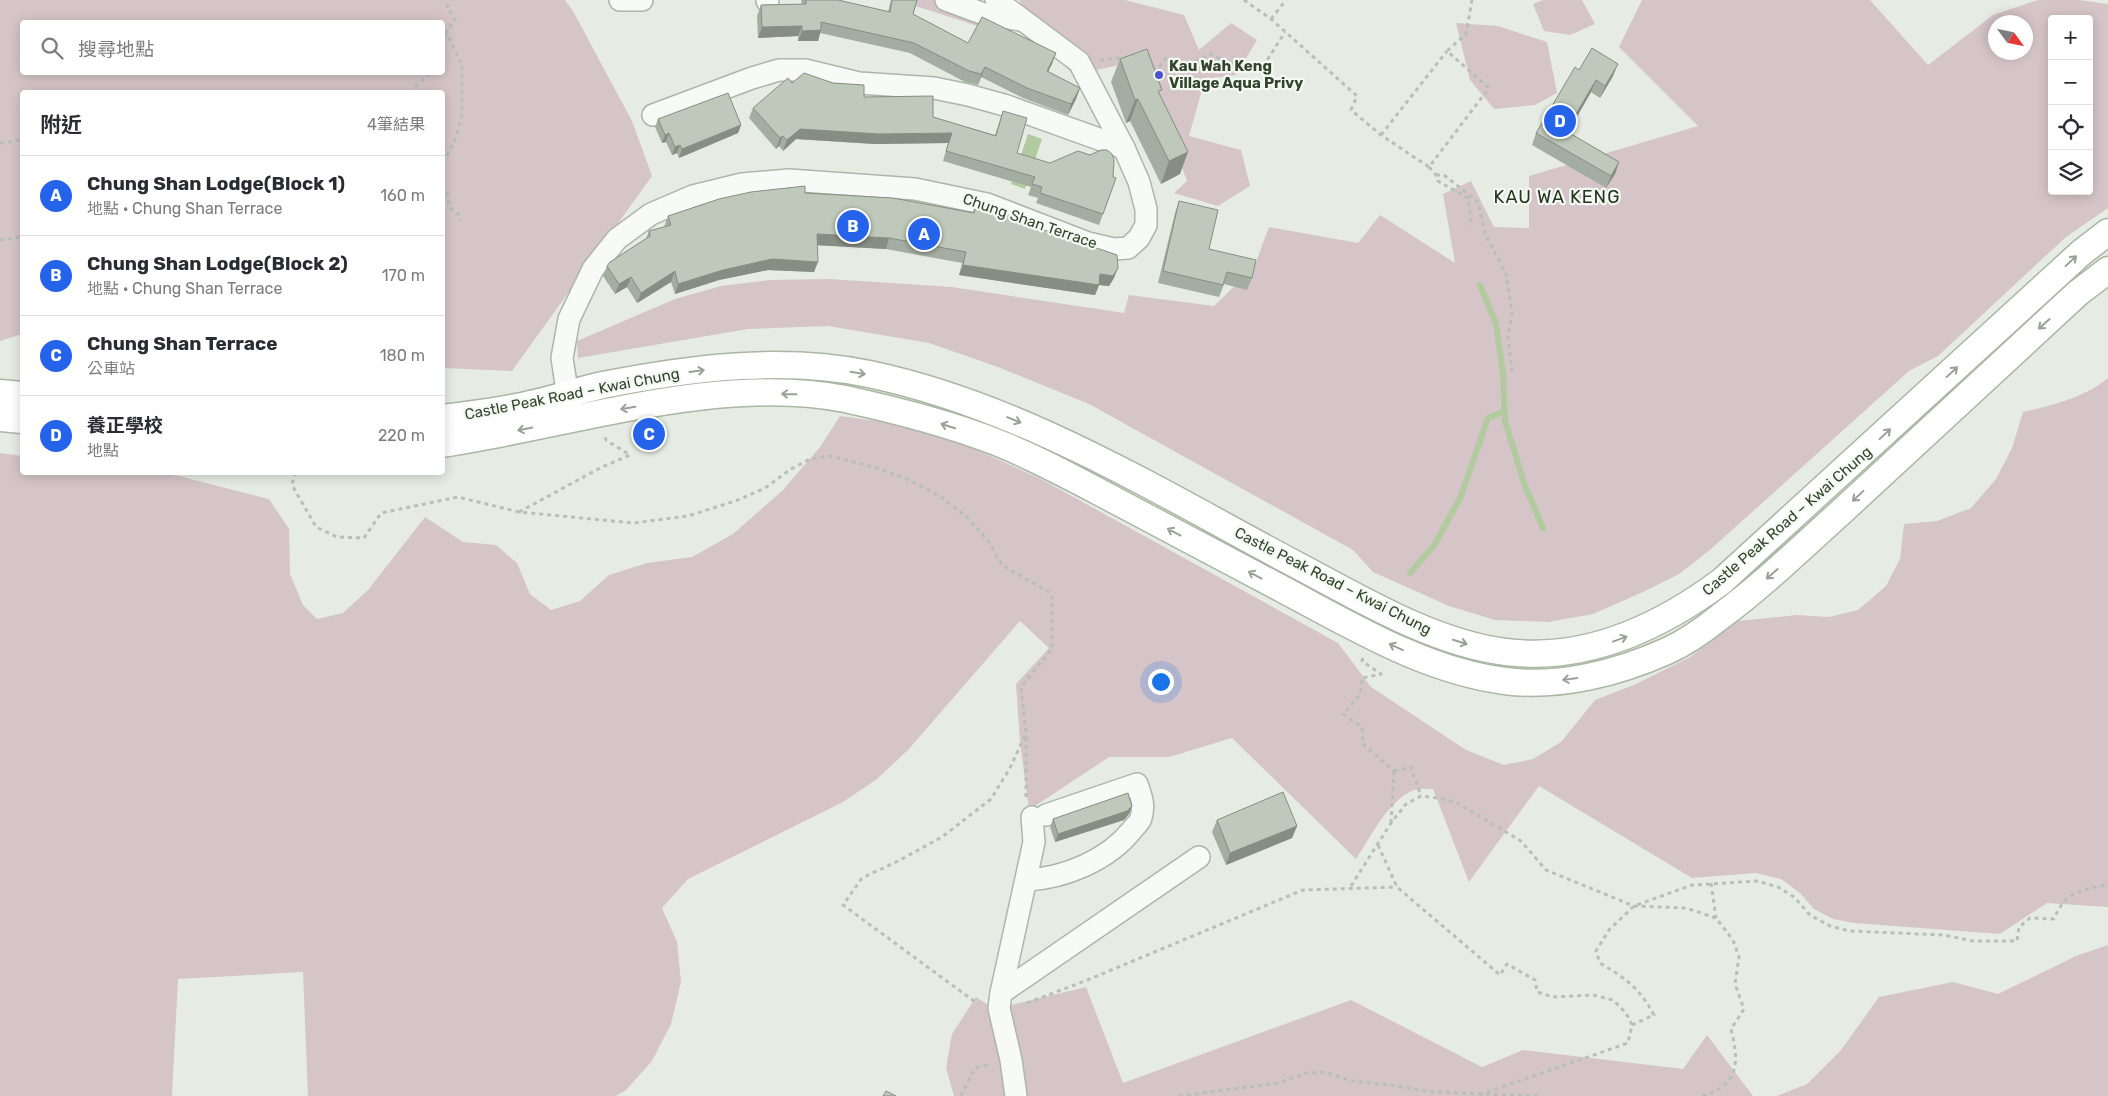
<!DOCTYPE html>
<html lang="zh-TW">
<head>
<meta charset="utf-8">
<style>
	body { margin:0; font-family:Rubik,"Noto Sans TC",sans-serif; background:#f2f2f3; color:#2b2b33 }
	.controls { position:absolute; right:15px; top:15px; display:grid; overflow:hidden; border-radius:5px; box-shadow:0 2px 12px #0003 }
	.controls button { width:45px; height:45px; display:grid; place-items:center; padding:0; border:0; border-bottom:1px solid #e1e1e2; background:#fff; color:#2b2b33; font:25px sans-serif }
	.compass { position:absolute; left:1988px; top:15px; width:45px; height:45px; border-radius:50%; background:#fff; box-shadow:0 2px 12px #0003; rotate:123deg }
	.you { position:absolute; left:1160px; top:681px; width:18px; height:18px; margin:-12px; border:4px solid #fff; border-radius:50%; background:#1a73e8; box-shadow:0 0 0 8px #1a73e833 }
	.badge { display:grid; place-items:center; width:32px; height:32px; border-radius:50%; background:#2563eb; color:#fff; font-size:16px; font-weight:700 }
	.pin { position:absolute; translate:-50% -50%; border:2px solid #fff; box-shadow:0 1px 5px #0006 }
	.list { margin:0; padding:0; list-style:none }
	h2 { display:flex; justify-content:space-between; align-items:center; height:65px; margin:0; padding:0 20px; font-size:21px }
	h2 small { font-size:16px; font-weight:400; color:#7c7c81 }
	.list li { display:grid; grid-template-columns:32px 1fr auto; gap:15px; align-items:center; box-sizing:border-box; height:80px; padding:0 20px; border-top:1px solid #e1e1e2 }
	.list b { display:block; font-size:19px; white-space:nowrap }
	.list p { margin:0; font-size:16px; white-space:nowrap; color:#7c7c81 }
	.list em { font-size:16px; font-style:normal; color:#7c7c81 }
	.icon { flex:none; width:28px; height:28px; fill:none; stroke:currentColor; stroke-width:2; stroke-linecap:round; stroke-linejoin:round }
	.map { position:relative; flex:none; width:2108px; height:1096px; overflow:hidden }
	.search { position:absolute; background:#fff; box-shadow:0 2px 12px #0003; left:20px; top:20px; width:425px; height:55px; display:flex; align-items:center; gap:12px; box-sizing:border-box; padding:0 18px; border-radius:5px; color:#7c7c81; font-size:19px }
	.panel { position:absolute; background:#fff; box-shadow:0 2px 12px #0003; left:20px; top:90px; width:425px; height:385px; border-radius:5px }
	.map>svg:first-child { display:block }
	.green { fill:#d5c5c8; fill-rule:evenodd }
	.water { fill:#b1cb9f }
	.lines { fill:none; stroke-linecap:round; stroke-linejoin:round }
	.stream { stroke:#b1cb9f; stroke-width:6 }
	.minor-casing { stroke:#acb6a9; stroke-width:24 }
	.major-casing { stroke:#a9b7a3; stroke-width:29 }
	.path { stroke:#b8c0b6; stroke-width:3; stroke-dasharray:4 4; stroke-linecap:butt }
	.minor { stroke:#f7faf7; stroke-width:21 }
	.major { stroke:#fff; stroke-width:26 }
	.wall { fill:#a4ada1 }
	.shaded-wall { fill:#868d83 }
	.building { fill:#bfc9bb; stroke:#868d83 }
	.oneway { stroke:#98a295 }
	.poi-dot { fill:#4a53cf; stroke:#f5f9f4; stroke-width:2 }
	.labels { text-anchor:middle; dominant-baseline:central; stroke-width:4.5; stroke-linejoin:round; paint-order:stroke }
	.poi-label { font-size:15px; font-weight:bold; fill:#32442b; stroke:#f5f9f4; text-anchor:start }
	.street-label { font-size:15px; fill:#32442b; stroke:#f5f9f4 }
	.quarter-label { font-size:18px; letter-spacing:1px; fill:#23351d; stroke:#f5f9f4 }
</style>
</head>
<body>
<div class="map">
<svg width="2108" height="1096" viewBox="0 0 2108 1096">
	<rect width="100%" height="100%" fill="#e6ece4"/>
	<g class="green">
		<path d="M0,0h565l8,11 59,110 20,55 -140,195 -69,-3 -1,-276h-420v242l-22,7zM22,22h420v50h-420z"/>
		<path d="M905,0h70l15,30 -84,-27z"/>
		<path d="M1019,0h106l59,15 15,35 32,-27 26,17 -21,35 -31,4 -16,57 52,14 9,36 -32,20 -44,-13 13,-12 -45,-121 -68,15 -28,-27z"/>
		<path d="M1543,0h39l13,24 -25,11 -26,-4 -11,-27z"/>
		<path d="M1642,0h228l58,65 65,-50 45,-15h41l29,4v204l-42,29 -128,119 -29,15 -198,178 -32,25 -36,18 -50,22 -45,8 -53,-2 -46,-14 -76,-34 -20,-22 -264,-146 -91,-37 -69,-24 -101,-17 -80,3 -170,29 -1,-17 98,-42 46,-13 48,-6 60,-1 123,8 172,26 5,-18 85,11 40,-39 15,-40 89,16 22,-28 75,48 -12,-69 28,-13 23,46 35,1v-52l169,-50 -79,-79zM2052,19h37v172h-37zM1996,22h30v30h-30z"/>
		<path d="M1456,23l42,3 49,16 10,51 -22,12 -41,4 -24,-29z"/>
		<path d="M2108,378v529l-61,-4 -47,31 -146,-11 -21,-4 -19,-10 -14,-16 -19,-14 -25,-6 -64,5 -153,-92 -70,96 -36,-93c-6,0 -13,-1 -19,1 -25,9 -44,48 -58,69l-124,-121 -63,19h-60l-80,53 -9,-68 -4,-58 33,-36 -29,-27 -112,129 -31,29 -34,23 -155,77 -26,29 15,34 4,40 -10,42 -19,37 -26,29 -10,6h-308l-5,-124 -125,7 -6,117h-172v-643l22,3v16l131,1 26,3 90,23 20,30 1,45 13,31 14,14 26,-6 25,-23 57,-73 38,25 33,3 21,18 13,31 21,16 29,-9 29,-26 38,-12 45,-6 41,-23 50,-44 37,-43 20,-31 52,7 76,23 73,33 297,164 33,44 95,63 38,15 29,-6 28,-17 34,-42 41,-16 54,-27 48,-36 59,-6 32,2 29,-7 28,-24 14,-27 4,-35 33,-3 34,-13 25,-29 16,-31 11,-36c30,-7 61,-14 85,-34z"/>
		<path d="M2108,945v151h-331l30,-12 34,-34 38,-53 74,-15 45,12 78,-38z"/>
		<path d="M1086,987l37,96 228,-83 131,67 41,-17 160,19 24,-34 46,61h-799l-8,-28 6,-34 24,-37 18,12z"/>
	</g>
	<path class="water" d="M1028,134l14,5 -17,50 -14,-5z"/>
	<g class="lines">
		<g class="stream">
			<path d="M1480,285l16,39 7,50 2,47 20,65 18,42"/>
			<path d="M1410,573l25,-29 26,-48 27,-78 17,-7"/>
		</g>
		<g class="minor-casing">
			<g id="minor">
				<path d="M620,0h22"/>
				<path d="M946,0l38,14 36,6"/>
				<path d="M767,1l1,-1"/>
				<path d="M653,115l99,-37 27,-8h26l54,13 75,5 34,7 36,10 120,43"/>
				<path d="M570,410l-8,-52 7,-39 24,-50 24,-30 34,-25 42,-18 49,-12 47,-4 126,9 72,15 101,39 26,6 14,-1 11,-10 7,-13v-16l-7,-27 -15,-34 -45,-86 -83,-62"/>
				<path d="M1027,880c38,-2 81,-20 105,-50 3,-4 8,-8 9,-12 4,-13 0,-22 -4,-34l-91,31"/>
				<path d="M1001,993l33,-151 -2,-25"/>
				<path d="M1016,1096l-5,-36 -12,-52 2,-15 198,-136"/>
			</g>
		</g>
		<g class="major-casing">
			<g id="major">
				<path d="M0,393l22,2"/>
				<path d="M0,418l22,2"/>
				<path d="M442,418c30,-4 60,-7 88,-14 25,-5 49,-14 73,-19 86,-17 179,-29 266,-11 152,32 287,116 424,189 65,34 139,80 213,89 80,10 153,-24 216,-71l360,-329 26,-20"/>
				<path d="M442,444c128,-19 275,-70 403,-45 51,11 102,24 151,43 43,17 84,40 124,61 55,29 109,58 164,87 70,37 142,81 221,91 54,7 113,-8 162,-30 20,-9 38,-22 54,-35 42,-31 80,-68 119,-103 79,-73 158,-147 238,-220l30,-23"/>
			</g>
		</g>
		<g class="path">
			<path d="M1244,0l27,19 86,77 -6,14 30,25 48,32 60,-79 -42,-37 19,-17 6,-34"/>
			<path d="M1271,19l15,-19"/>
			<path d="M442,45l3,-14"/>
			<path d="M1100,60l28,-3"/>
			<path d="M1151,67h8l8,-9 8,12 36,-16 24,12 29,-1 21,-33"/>
			<path d="M409,92l23,-20"/>
			<path d="M1381,135l66,-84"/>
			<path d="M0,143l22,-3"/>
			<path d="M442,162l6,-8 9,-19 5,-21v-48l-16,-35 9,-11 -8,-13 4,-7"/>
			<path d="M1429,167l7,8 2,6 30,17 3,22 -5,5"/>
			<path d="M1436,175h8l34,27 7,32 21,40 6,39 -4,24 4,34"/>
			<path d="M442,186l6,9 1,12 10,8 1,6"/>
			<path d="M0,240l22,-3"/>
			<path d="M295,472l-3,13 24,42 21,10 27,1 17,-25 77,-16 61,15 115,11 54,-7 50,-16 27,-12 26,-19 19,-10 20,-3 47,12 32,12 32,17 26,20 22,25 13,23 50,29v55l-31,38 5,46 -16,35 -19,31 -49,38 -44,24 -36,17 -19,27 135,99"/>
			<path d="M519,512l81,-44 30,-13 -24,-15 -2,-5"/>
			<path d="M1363,658l-1,3 19,13 -19,4 -2,17 -17,19 19,13 1,17 31,27"/>
			<path d="M1394,771l17,-4 10,29"/>
			<path d="M1026,797v-61"/>
			<path d="M1391,823l3,-52"/>
			<path d="M1378,845l19,42 103,88 7,-11 28,16 2,12 16,5 40,-2 20,5 13,13 6,12 -4,18 -149,52"/>
			<path d="M1711,883l5,35"/>
			<path d="M1351,886l40,-63 15,-19 15,-8 17,2 19,5 64,38 25,29 88,36 52,2 30,10 17,22 6,17 -4,27 9,25 -13,20c8,32 9,57 -29,67"/>
			<path d="M1027,1003l58,-22 218,-91 94,-3"/>
			<path d="M1632,1025l22,-10c-15,-28 -28,-36 -54,-52l-4,-12 13,-21 25,-24 58,-21 65,-4 21,6 16,10 16,18 20,11 20,5 94,4 29,6h44l2,-14 11,-9 24,1c11,-28 27,-28 54,-35"/>
			<path d="M961,1096l14,-28 16,-4"/>
			<path d="M1179,1096l100,-13 27,-10 19,-1 27,9 38,4 43,7 105,4"/>
		</g>
		<use href="#minor" class="minor"/>
		<use href="#major" class="major"/>
	</g>
	<g class="wall">
		<path d="M801,0h37l50,12 3,-12h26l-4,14 55,29 88,10 -8,19 32,16 -4,11 -8,16 -45,-17 -42,-21 -3,8 -13,-3 -55,-29 -90,-20 -2,8h-20v-5l-40,2 -1,-22 4,-11 41,-1z"/>
		<path d="M1120,59l40,36 20,79 -19,10 -31,-63 -4,2 -15,-41z"/>
		<path d="M1579,70l34,6 -13,22 -9,-6 -23,40 51,30 -4,12 -9,14 -74,-43 4,-12z"/>
		<path d="M792,83l72,14 131,38 8,-24 14,42 33,10 66,15 -17,47 -63,-22 2,-5 -10,-3 3,-8 -88,-26 5,-18 -73,1 -79,-5 -13,12 -4,-5 -3,3 -27,-31 4,-10z"/>
		<path d="M658,119l83,6 -3,8 -59,25 -2,-5 -5,2 -6,-13 -4,1 -7,-16z"/>
		<path d="M805,193l168,19 3,-9 138,75 -5,8 -10,-1 -4,10 -136,-20 3,-12 -76,-14 -69,-4 -3,27 -46,-2 -49,10 -44,14 -4,-12 -34,21 -10,-16 -12,7 -12,-18 4,-10 39,-27 3,-8 15,-4 4,-11z"/>
		<path d="M1179,201l30,48 43,29 -5,12 -23,-6 -5,13 -61,-14 17,-70z"/>
		<path d="M1132,806l-3,8 -5,6 -69,22 -5,-15 3,-8z"/>
		<path d="M1217,820l80,6 -5,12 -66,27 -14,-33z"/>
	</g>
	<g class="shaded-wall">
		<path d="M802,26l-4,10 -40,2 4,-11z"/>
		<path d="M821,30l-3,11h-20l4,-10z"/>
		<path d="M1056,53l-4,11 -9,18 4,-11z"/>
		<path d="M1618,64l-5,12 -13,22 5,-12z"/>
		<path d="M985,67l-4,10 -3,8 3,-11z"/>
		<path d="M1596,80l-5,12 -29,51 4,-12z"/>
		<path d="M1080,88l-4,11 -8,16 3,-11z"/>
		<path d="M1138,99l-8,22 -4,2 9,-23z"/>
		<path d="M741,125l-3,8 -59,25 3,-9z"/>
		<path d="M800,129l152,4 -4,10 -73,1 -79,-5 -13,12 4,-11z"/>
		<path d="M669,133l-3,9 -4,1 3,-8z"/>
		<path d="M783,136l-4,10 -3,3 4,-11z"/>
		<path d="M680,145l-3,8 -5,2 3,-8z"/>
		<path d="M1188,152l-8,22 -19,10 8,-23z"/>
		<path d="M1619,162l-4,12 -9,14 5,-12z"/>
		<path d="M817,234l72,4 -3,11 -73,-4z"/>
		<path d="M772,259l46,3 -4,10 -46,-2 -49,10 -44,14 3,-10 45,-14z"/>
		<path d="M963,265l137,9 18,-6 -4,10 -5,8 -10,-1 -4,10 -136,-20z"/>
		<path d="M675,271l-4,11 -34,21 4,-10z"/>
		<path d="M631,277l-4,10 -12,7 4,-10z"/>
		<path d="M1132,806l-3,8 -5,6 -69,22 3,-8z"/>
		<path d="M1297,826l-5,12 -66,27 4,-12z"/>
	</g>
	<g class="building">
		<path d="M806,0h32l52,12 2,-12h25l-4,14 55,29 14,-26 74,36 -9,18 33,17 -9,16 -44,-16 -42,-21 -4,7 -12,-3 -55,-28 -93,-21v8l-19,1v-5l-40,1 -1,-22 45,-1z"/>
		<path d="M1592,48l26,16 -13,22 -9,-6 -30,51 53,31 -8,14 -75,-43 39,-66 4,3z"/>
		<path d="M1147,49l15,41 -4,1 30,61 -19,9 -31,-62 -3,1 -15,-41z"/>
		<path d="M804,73l29,10 31,2v12l69,-1v21l63,19 7,-25 24,7 -10,35 33,10 28,-12 12,4 11,-5h6l5,4 2,5 -1,18 3,1 -13,36 -63,-21 2,-6 -10,-3 3,-7 -89,-26 6,-18 -73,1 -79,-5 -13,11 -4,-4 -3,2 -27,-30 35,-30 4,5z"/>
		<path d="M728,93l13,32 -59,24 -2,-4 -5,2 -6,-14 -4,2 -7,-16z"/>
		<path d="M805,186v7l88,5 81,15 2,-10 9,2 53,23 79,27 1,13 -5,8 -13,-2 -1,11 -136,-20 3,-13 -77,-14 -72,-4 1,28 -46,-3 -49,11 -45,14 -3,-13 -34,22 -10,-16 -12,7 -12,-18 3,-4 40,-26 -1,-5 22,-6 -3,-9 51,-17 32,-7z"/>
		<path d="M1179,201l39,9 -9,39 47,11 -4,18 -25,-6 -4,13 -60,-14z"/>
		<path d="M1283,792l14,34 -67,27 -13,-33z"/>
		<path d="M1128,793l4,13 -5,5 -69,23 -5,-15z"/>
		<path d="M886,1091l10,5h-13z"/>
	</g>
	<defs><path id="oneway-shaft" d="M-6 0H5M1.5-3L5.5 0L1.5 3" fill="none" stroke-width="1.6" stroke-linecap="round" stroke-linejoin="round" transform="scale(1.25)"/></defs>
	<g class="oneway">
		<use href="#oneway-shaft" transform="translate(2071 261) rotate(-43)"/>
		<use href="#oneway-shaft" transform="translate(2044 324) rotate(138)"/>
		<use href="#oneway-shaft" transform="translate(697 371) rotate(-8)"/>
		<use href="#oneway-shaft" transform="translate(1952 372) rotate(-43)"/>
		<use href="#oneway-shaft" transform="translate(858 373) rotate(9)"/>
		<use href="#oneway-shaft" transform="translate(789 394) rotate(-179)"/>
		<use href="#oneway-shaft" transform="translate(628 408) rotate(170)"/>
		<use href="#oneway-shaft" transform="translate(1014 420) rotate(22)"/>
		<use href="#oneway-shaft" transform="translate(948 426) rotate(-163)"/>
		<use href="#oneway-shaft" transform="translate(525 429) rotate(168)"/>
		<use href="#oneway-shaft" transform="translate(1885 434) rotate(-43)"/>
		<use href="#oneway-shaft" transform="translate(1858 496) rotate(137)"/>
		<use href="#oneway-shaft" transform="translate(1174 532) rotate(-152)"/>
		<use href="#oneway-shaft" transform="translate(1772 574) rotate(139)"/>
		<use href="#oneway-shaft" transform="translate(1255 575) rotate(-152)"/>
		<use href="#oneway-shaft" transform="translate(1620 639) rotate(-20)"/>
		<use href="#oneway-shaft" transform="translate(1460 642) rotate(17)"/>
		<use href="#oneway-shaft" transform="translate(1396 647) rotate(-155)"/>
		<use href="#oneway-shaft" transform="translate(1570 679) rotate(172)"/>
	</g>
	<circle class="poi-dot" cx="1159" cy="75" r="5"/>
	<g class="labels">
		<g class="poi-label">
			<text x="1169" y="66">Kau Wah Keng<tspan x="1169" dy="17">Village Aqua Privy</tspan></text>
		</g>
		<g class="street-label">
			<text transform="translate(1030 221) rotate(19)">Chung Shan Terrace</text>
			<text transform="translate(572 394) rotate(-11)">Castle Peak Road – Kwai Chung</text>
			<text transform="translate(1787 521) rotate(-41)">Castle Peak Road – Kwai Chung</text>
			<text transform="translate(1333 581) rotate(27)">Castle Peak Road – Kwai Chung</text>
		</g>
		<g class="quarter-label">
			<text x="1557" y="197">KAU WA KENG</text>
		</g>
	</g>
</svg>
<div class="controls">
<button>+</button>
<button>−</button>
<button><svg class="icon" aria-label="locate" viewBox="0 0 24 24"><circle cx="12" cy="12" r="6"/><path d="M12 2v4M12 18v4M2 12h4M18 12h4"/></svg></button>
<button><svg class="icon" aria-label="layers" viewBox="0 0 24 24"><path d="M12 4l9 5-9 5-9-5zM3 14l9 5 9-5"/></svg></button>
</div>
<svg class="compass" viewBox="-18 -18 36 36"><path d="M0-13l5 13h-10z" fill="#e53935"/><path d="M0 13l5-13h-10z" fill="#7c7c81"/></svg>
<div class="you"></div>
<div class="pin badge" style="left:924px;top:234px">A</div>
<div class="pin badge" style="left:853px;top:226px">B</div>
<div class="pin badge" style="left:649px;top:434px">C</div>
<div class="pin badge" style="left:1560px;top:121px">D</div>
<div class="search"><svg class="icon" aria-label="search" viewBox="0 0 24 24"><circle cx="10" cy="10" r="6"/><path d="M15 15l6 6"/></svg>搜尋地點</div>
<section class="panel">
<h2>附近<small>4筆結果</small></h2>
<ul class="list">
<li><span class="badge">A</span><div><b>Chung Shan Lodge(Block 1)</b><p>地點 · Chung Shan Terrace</p></div><em>160 m</em></li>
<li><span class="badge">B</span><div><b>Chung Shan Lodge(Block 2)</b><p>地點 · Chung Shan Terrace</p></div><em>170 m</em></li>
<li><span class="badge">C</span><div><b>Chung Shan Terrace</b><p>公車站</p></div><em>180 m</em></li>
<li><span class="badge">D</span><div><b>養正學校</b><p>地點</p></div><em>220 m</em></li>
</ul>
</section>
</div>
</body>
</html>
